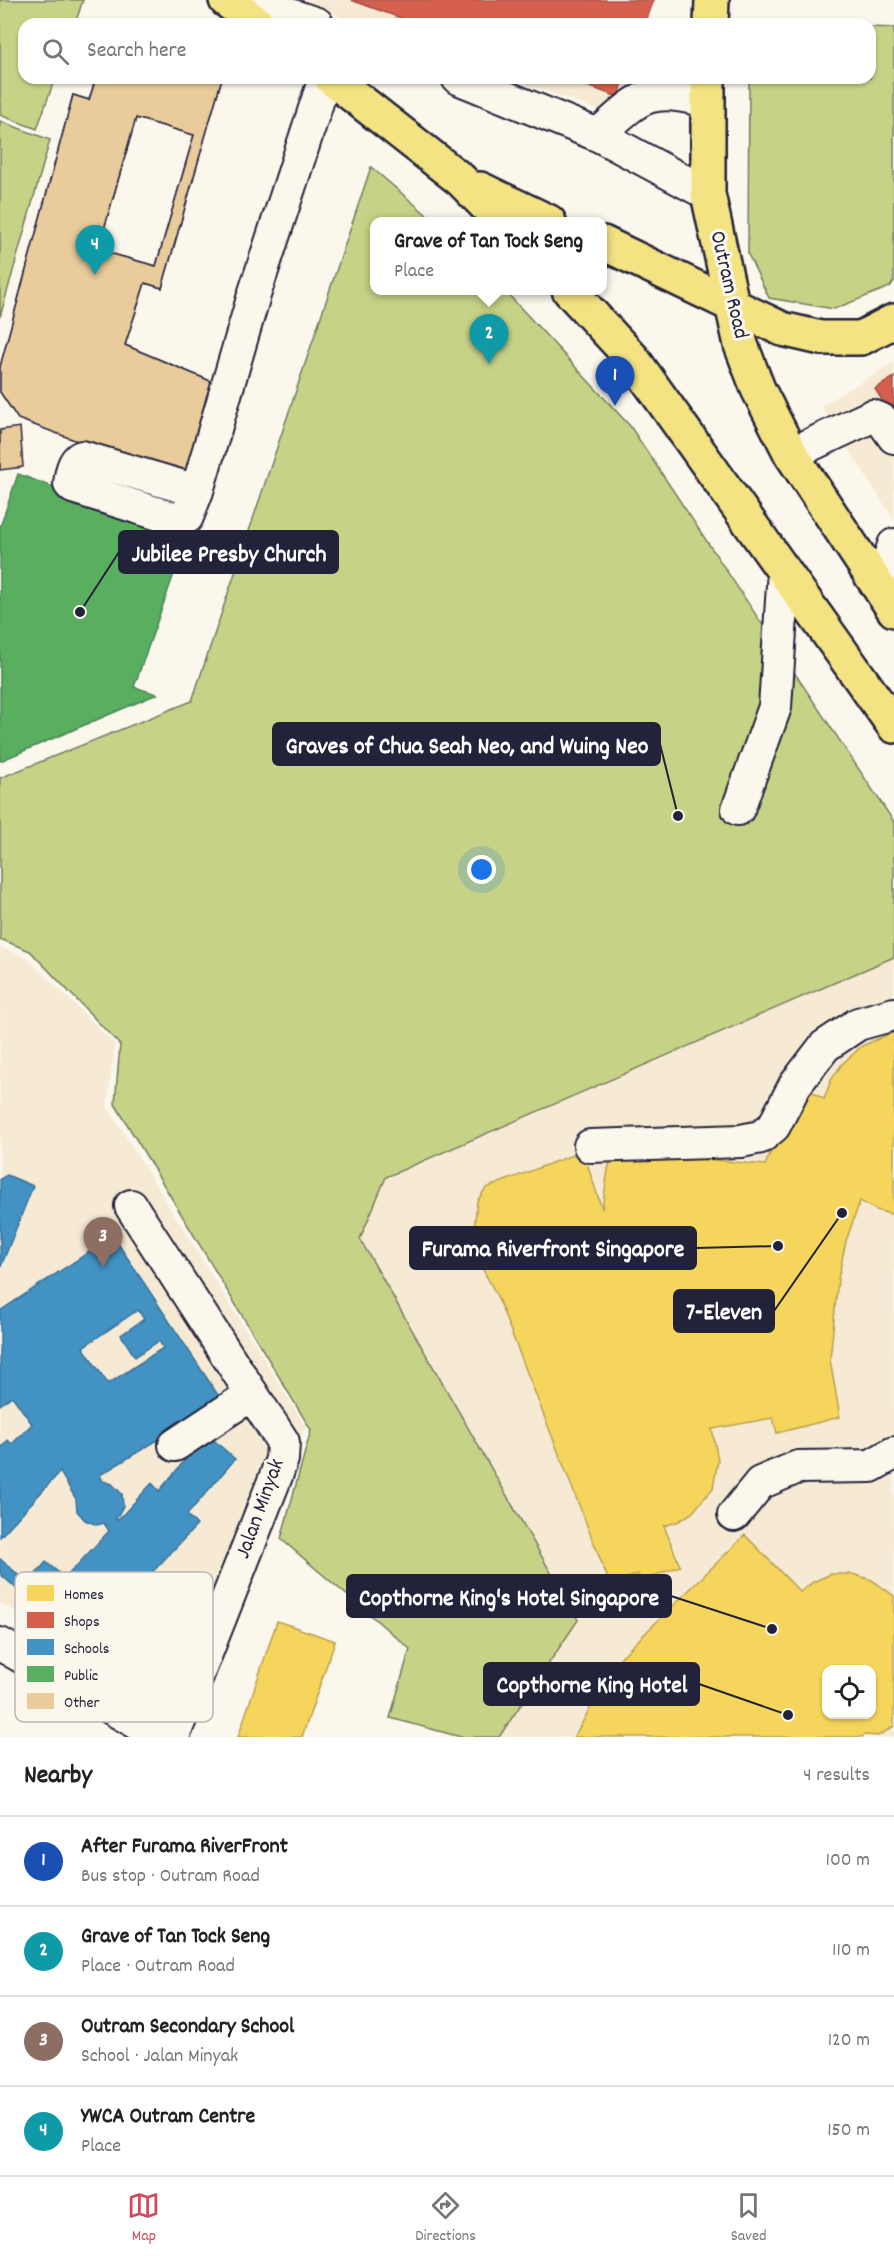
<!DOCTYPE html>
<html lang="en">
<head>
<meta charset="utf-8">
<style>
	body { margin:0; font-family:Dekko,sans-serif; background:#f6f6f6; color:#222 }
	.controls { position:absolute; right:18px; bottom:18px; display:grid; overflow:hidden; border-radius:12px; box-shadow:0 2px 4px #0004 }
	.controls button { width:54px; height:54px; display:grid; place-items:center; padding:0; border:0; border-bottom:2px solid #e0e0e0; background:#fff; color:#222; font:30px sans-serif }
	.you { position:absolute; left:482px; top:870px; width:21px; height:21px; margin:-15px; border:4px solid #fff; border-radius:50%; background:#1a73e8; box-shadow:0 0 0 9px #1a73e833 }
	.badge { display:grid; place-items:center; width:39px; height:39px; border-radius:50%; background:#d1495b; color:#fff; font-size:20px; font-weight:700 }
	.pin { position:absolute; translate:-50% -50px; filter:drop-shadow(0 2px 3px #0008) }
	.pin::after { content:''; position:absolute; top:32px; width:21px; height:18px; background:inherit; clip-path:polygon(0 0,100% 0,50% 100%) }
	.popup { position:absolute; left:370px; top:217px; width:237px; height:78px; box-sizing:border-box; display:grid; place-content:center; border-radius:12px; background:#fff; filter:drop-shadow(0 2px 4px #0005); font-size:20px; white-space:nowrap; color:#767676 }
	.popup b { font-size:22px; color:#222 }
	.popup::after { content:''; position:absolute; left:50%; top:100%; margin-left:-12px; border:12px solid transparent; border-top-color:#fff }
	.list { margin:0; padding:0; list-style:none }
	h2 { display:flex; justify-content:space-between; align-items:center; height:78px; margin:0; padding:0 24px; font-size:26px }
	h2 small { font-size:20px; font-weight:400; color:#767676 }
	.list li { display:grid; grid-template-columns:39px 1fr auto; gap:18px; align-items:center; box-sizing:border-box; height:90px; padding:0 24px; border-top:2px solid #e0e0e0 }
	.list b { display:block; font-size:22px; white-space:nowrap }
	.list p { margin:0; font-size:20px; white-space:nowrap; color:#767676 }
	.list em { font-size:20px; font-style:normal; color:#767676 }
	.icon { flex:none; width:33px; height:33px; fill:none; stroke:currentColor; stroke-width:2; stroke-linecap:round; stroke-linejoin:round }
	.map { position:relative; flex:none; width:894px; height:1737px; overflow:hidden }
	.search { position:absolute; background:#fff; box-shadow:0 2px 4px #0004; left:18px; right:18px; top:18px; height:66px; display:flex; align-items:center; gap:15px; box-sizing:border-box; padding:0 21px; border-radius:18px; color:#767676; font-size:22px }
	.sheet { height:438px; background:#fff }
	nav { display:flex; justify-content:space-around; align-items:center; box-sizing:border-box; height:84px; border-top:2px solid #e0e0e0; background:#fff; font-size:16px; color:#767676 }
	nav a { display:grid; justify-items:center; gap:3px }
	nav .on { color:#d1495b }
	.map>svg:first-child { display:block }
	.built { fill:#f6ead4; fill-rule:evenodd }
	.green { fill:#c6d387; stroke:#747a61; stroke-width:1.5 }
	.homes { fill:#f6d55c; stroke:#b69f52; stroke-width:1.5; fill-rule:evenodd }
	.shops { fill:#d6604d; stroke:#a04d48; stroke-width:1.5 }
	.schools { fill:#4393c3; stroke:#39719a; stroke-width:1.5; fill-rule:evenodd }
	.public { fill:#5aae61; stroke:#498456; stroke-width:1.5 }
	.building { fill:#e9cb9c; stroke:#22223b; stroke-width:1.5; fill-rule:evenodd }
	.lines { fill:none; stroke-linecap:round; stroke-linejoin:round }
	.minor-casing { stroke:#22223b; stroke-width:36 }
	.major-casing { stroke:#22223b; stroke-width:38 }
	.minor { stroke:#fbf7ec; stroke-width:32 }
	.major { stroke:#f4e382; stroke-width:33 }
	.labels { text-anchor:middle; dominant-baseline:central; stroke-width:6; stroke-linejoin:round; paint-order:stroke }
	.street-label { font-size:22px; fill:#22223b; stroke:#fbf7ec }
	.key { fill:#fbf7ec; stroke:#bab7b7; stroke-width:1.5 }
	.key-label { font-size:16px; fill:#22223b }
	.leader { fill:none; stroke:#22223b; stroke-width:2 }
	.callout-dot { fill:#22223b; stroke:#fbf7ec; stroke-width:2 }
	.callout { fill:#22223b; stroke:#22223b; stroke-width:2 }
	.callout-label { font-size:24px; text-anchor:middle; font-weight:bold; fill:#fff }
</style>
</head>
<body>
<div class="map">
<svg width="894" height="1737" viewBox="0 0 894 1737">
	<rect width="100%" height="100%" fill="#fbf7ec"/>
	<filter id="ink" filterUnits="userSpaceOnUse"><feTurbulence type="fractalNoise" baseFrequency=".0167" numOctaves="2"/><feDisplacementMap in="SourceGraphic" scale="12" xChannelSelector="R" yChannelSelector="G"/><feConvolveMatrix kernelMatrix="1 2 1 2 8 2 1 2 1" color-interpolation-filters="sRGB"/></filter>
	<g filter="url(#ink)">
		<g class="built">
			<path d="M296,0h355l-3,24h-286z"/>
			<path d="M510,78h131l-7,45z"/>
			<path d="M894,362v158l-73,-114z"/>
			<path d="M0,947l27,11 88,86 -8,62 199,321 -135,267 -171,-91z"/>
			<path d="M894,957v780h-395l79,-117 -218,-381 26,-62zM826,1670h46v44h-46z"/>
		</g>
		<g class="green">
			<path d="M0,0h83l-8,24h-51v54h31l-18,51 -37,-14z"/>
			<path d="M870,27l24,1v253l-4,6 -56,22 -65,-11 -21,-44 1,-176h121z"/>
			<path d="M0,121l50,19 -50,177z"/>
			<path d="M371,167l63,54 -59,1v68l130,1 125,135 264,396v135l-508,220 -26,62 218,381 -79,117h-38l-71,-19 20,-69 -129,-110 30,-109 -196,-326 5,-59 -90,-94 -30,-12v-161l192,-77z"/>
		</g>
		<g class="homes">
			<path d="M894,1032v183l-18,-5 -16,-9 -14,40 -8,38 -8,81 10,57 -63,16 -4,-15 -61,11 6,31 -5,28 -21,25 -13,8 -15,5 16,40 -39,15 -3,-7 -28,10 -113,-288 -25,-47 5,-48 9,-13 97,-37 19,58 6,-39 5,-20 152,15 37,-80 22,14 7,-19 11,-16 20,-18z"/>
			<path d="M745,1535l55,57 13,-10 18,-8h21l20,6 22,16v130l-16,10 -13,-1 -3,2h-288l42,-75zM826,1670h46v44h-46z"/>
			<path d="M277,1621l58,20 -33,96h-64z"/>
		</g>
		<g class="shops">
			<path d="M351,0h303l-9,24h-228z"/>
			<path d="M565,78h60l-7,19z"/>
			<path d="M894,377v42l-19,-30z"/>
		</g>
		<g class="schools">
			<path d="M7,1175l26,11 -33,83v-90z"/>
			<path d="M113,1236l109,165 -122,74 3,6 9,3 10,10 1,12 -7,13 2,1 34,-37 7,8 48,-57 28,25 -48,56 10,10 -106,112 -44,-39 -10,9 -37,-33v-15l28,24 18,-21 19,16 44,-47 -5,-8 -7,2 -12,-5 -8,-9 -1,-12 -16,-27 -60,65v-88l8,-9 4,4 20,-20 -20,-28 -12,9v-94zM138,1310l6,9 -23,16 14,22 24,-16 4,7 -55,36 -25,-37z"/>
		</g>
		<path class="public" d="M18,474l169,63 -53,150 23,7 -157,67v-234z"/>
		<g class="building">
			<path d="M96,78h126l-60,210 -17,-5 -20,62 90,38 -27,99 -170,-63 -18,-27v-25l73,-272 16,5zM136,118l58,17 -38,131 -58,-16z"/>
			<path d="M96,78h126l-60,210 -17,-5 -20,62 90,38 -27,99 -170,-63 -18,-27v-25l73,-272 16,5zM136,118l58,17 -38,131 -58,-16z"/>
			<path d="M20,427l3,40 -23,3v-40z"/>
		</g>
		<g class="lines">
			<g class="minor-casing">
				<g id="minor">
					<path d="M245,0l72,24"/>
					<path d="M458,78l140,57 110,59"/>
					<path d="M598,135c44,-40 50,-49 109,-34"/>
					<path d="M791,454l81,-38 10,4 12,17"/>
					<path d="M197,491l-115,-34c-9,3 -11,18 -12,27l3,3 105,33 9,-3 10,-26 57,-196 71,-217"/>
					<path d="M880,588l14,-43"/>
					<path d="M738,809l37,-102 9,-137"/>
					<path d="M590,1146l151,-5 20,-4 13,-11 21,-41 30,-39 33,-22 36,-10"/>
					<path d="M131,1206l152,236 -1,17 -6,17 -103,261"/>
					<path d="M175,1445l77,-51"/>
					<path d="M734,1515l26,-32 38,-16 73,-1 23,-13"/>
					<path d="M0,1644l162,93"/>
				</g>
			</g>
			<g class="major-casing">
				<g id="major">
					<path d="M226,0l32,24"/>
					<path d="M711,24l1,-24"/>
					<path d="M331,78l130,102 41,42"/>
					<path d="M708,78v116l33,151 17,44 33,65 103,156"/>
					<path d="M480,189l69,33"/>
					<path d="M603,243l179,86 39,9h40l33,-17"/>
					<path d="M569,290l64,69 261,367"/>
				</g>
			</g>
			<use href="#minor" class="minor"/>
			<use href="#major" class="major"/>
		</g>
	</g>
	<g class="labels">
		<g class="street-label">
			<text transform="translate(728 285) rotate(77)">Outram Road</text>
			<text transform="translate(261 1509) rotate(-70)">Jalan Minyak</text>
		</g>
	</g>
	<rect x="15" y="1572" width="198" height="150" rx="9" class="key"/>
	<rect x="27" y="1585" width="27" height="16" fill="#f6d55c"/>
	<rect x="27" y="1612" width="27" height="16" fill="#d6604d"/>
	<rect x="27" y="1639" width="27" height="16" fill="#4393c3"/>
	<rect x="27" y="1666" width="27" height="16" fill="#5aae61"/>
	<rect x="27" y="1693" width="27" height="16" fill="#e9cb9c"/>
	<g class="key-label">
		<text x="64" y="1599">Homes</text>
		<text x="64" y="1626">Shops</text>
		<text x="64" y="1653">Schools</text>
		<text x="64" y="1680">Public</text>
		<text x="64" y="1707">Other</text>
	</g>
	<path class="leader" d="M80 612L119 552M678 816L660 744M778 1246L696 1248M842 1213L774 1311M772 1629L671 1596M788 1715L699 1684"/>
	<g class="callout-dot">
		<circle cx="80" cy="612" r="6"/>
		<circle cx="678" cy="816" r="6"/>
		<circle cx="778" cy="1246" r="6"/>
		<circle cx="842" cy="1213" r="6"/>
		<circle cx="772" cy="1629" r="6"/>
		<circle cx="788" cy="1715" r="6"/>
	</g>
	<g class="callout">
		<rect x="119" y="531" width="219" height="42" rx="6"/>
		<rect x="273" y="723" width="387" height="42" rx="6"/>
		<rect x="410" y="1227" width="286" height="42" rx="6"/>
		<rect x="674" y="1290" width="100" height="42" rx="6"/>
		<rect x="347" y="1575" width="324" height="42" rx="6"/>
		<rect x="484" y="1663" width="215" height="42" rx="6"/>
	</g>
	<g class="callout-label">
		<text x="229" y="561">Jubilee Presby Church</text>
		<text x="467" y="753">Graves of Chua Seah Neo, and Wuing Neo</text>
		<text x="553" y="1256">Furama Riverfront Singapore</text>
		<text x="724" y="1319">7-Eleven</text>
		<text x="509" y="1605">Copthorne King's Hotel Singapore</text>
		<text x="592" y="1692">Copthorne King Hotel</text>
	</g>
</svg>
<div class="controls">
<button><svg class="icon" aria-label="locate" viewBox="0 0 24 24"><circle cx="12" cy="12" r="6"/><path d="M12 2v4M12 18v4M2 12h4M18 12h4"/></svg></button>
</div>
<div class="you"></div>
<div class="pin badge" style="left:615px;top:406px;background:#1a4fb4">1</div>
<div class="pin badge" style="left:489px;top:364px;background:#0f9aa8">2</div>
<div class="popup"><b>Grave of Tan Tock Seng</b>Place</div>
<div class="pin badge" style="left:103px;top:1267px;background:#8d6e63">3</div>
<div class="pin badge" style="left:95px;top:275px;background:#0f9aa8">4</div>
<div class="search"><svg class="icon" aria-label="search" viewBox="0 0 24 24"><circle cx="10" cy="10" r="6"/><path d="M15 15l6 6"/></svg>Search here</div>
</div>
<section class="sheet">
<h2>Nearby<small>4 results</small></h2>
<ul class="list">
<li><span class="badge" style="background:#1a4fb4">1</span><div><b>After Furama RiverFront</b><p>Bus stop · Outram Road</p></div><em>100 m</em></li>
<li><span class="badge" style="background:#0f9aa8">2</span><div><b>Grave of Tan Tock Seng</b><p>Place · Outram Road</p></div><em>110 m</em></li>
<li><span class="badge" style="background:#8d6e63">3</span><div><b>Outram Secondary School</b><p>School · Jalan Minyak</p></div><em>120 m</em></li>
<li><span class="badge" style="background:#0f9aa8">4</span><div><b>YWCA Outram Centre</b><p>Place</p></div><em>150 m</em></li>
</ul>
</section>
<nav>
<a class="on"><svg class="icon" aria-label="map" viewBox="0 0 24 24"><path d="M3 6l6-2 6 2 6-2v14l-6 2-6-2-6 2zM9 4v14M15 6v14"/></svg>Map</a>
<a><svg class="icon" aria-label="directions" viewBox="0 0 24 24"><path d="M12 3l9 9-9 9-9-9zM9 14v-3h6M13 9l2 2-2 2"/></svg>Directions</a>
<a><svg class="icon" aria-label="saved" viewBox="0 0 24 24"><path d="M7 4h10v16l-5-4-5 4z"/></svg>Saved</a>
</nav>
</body>
</html>
